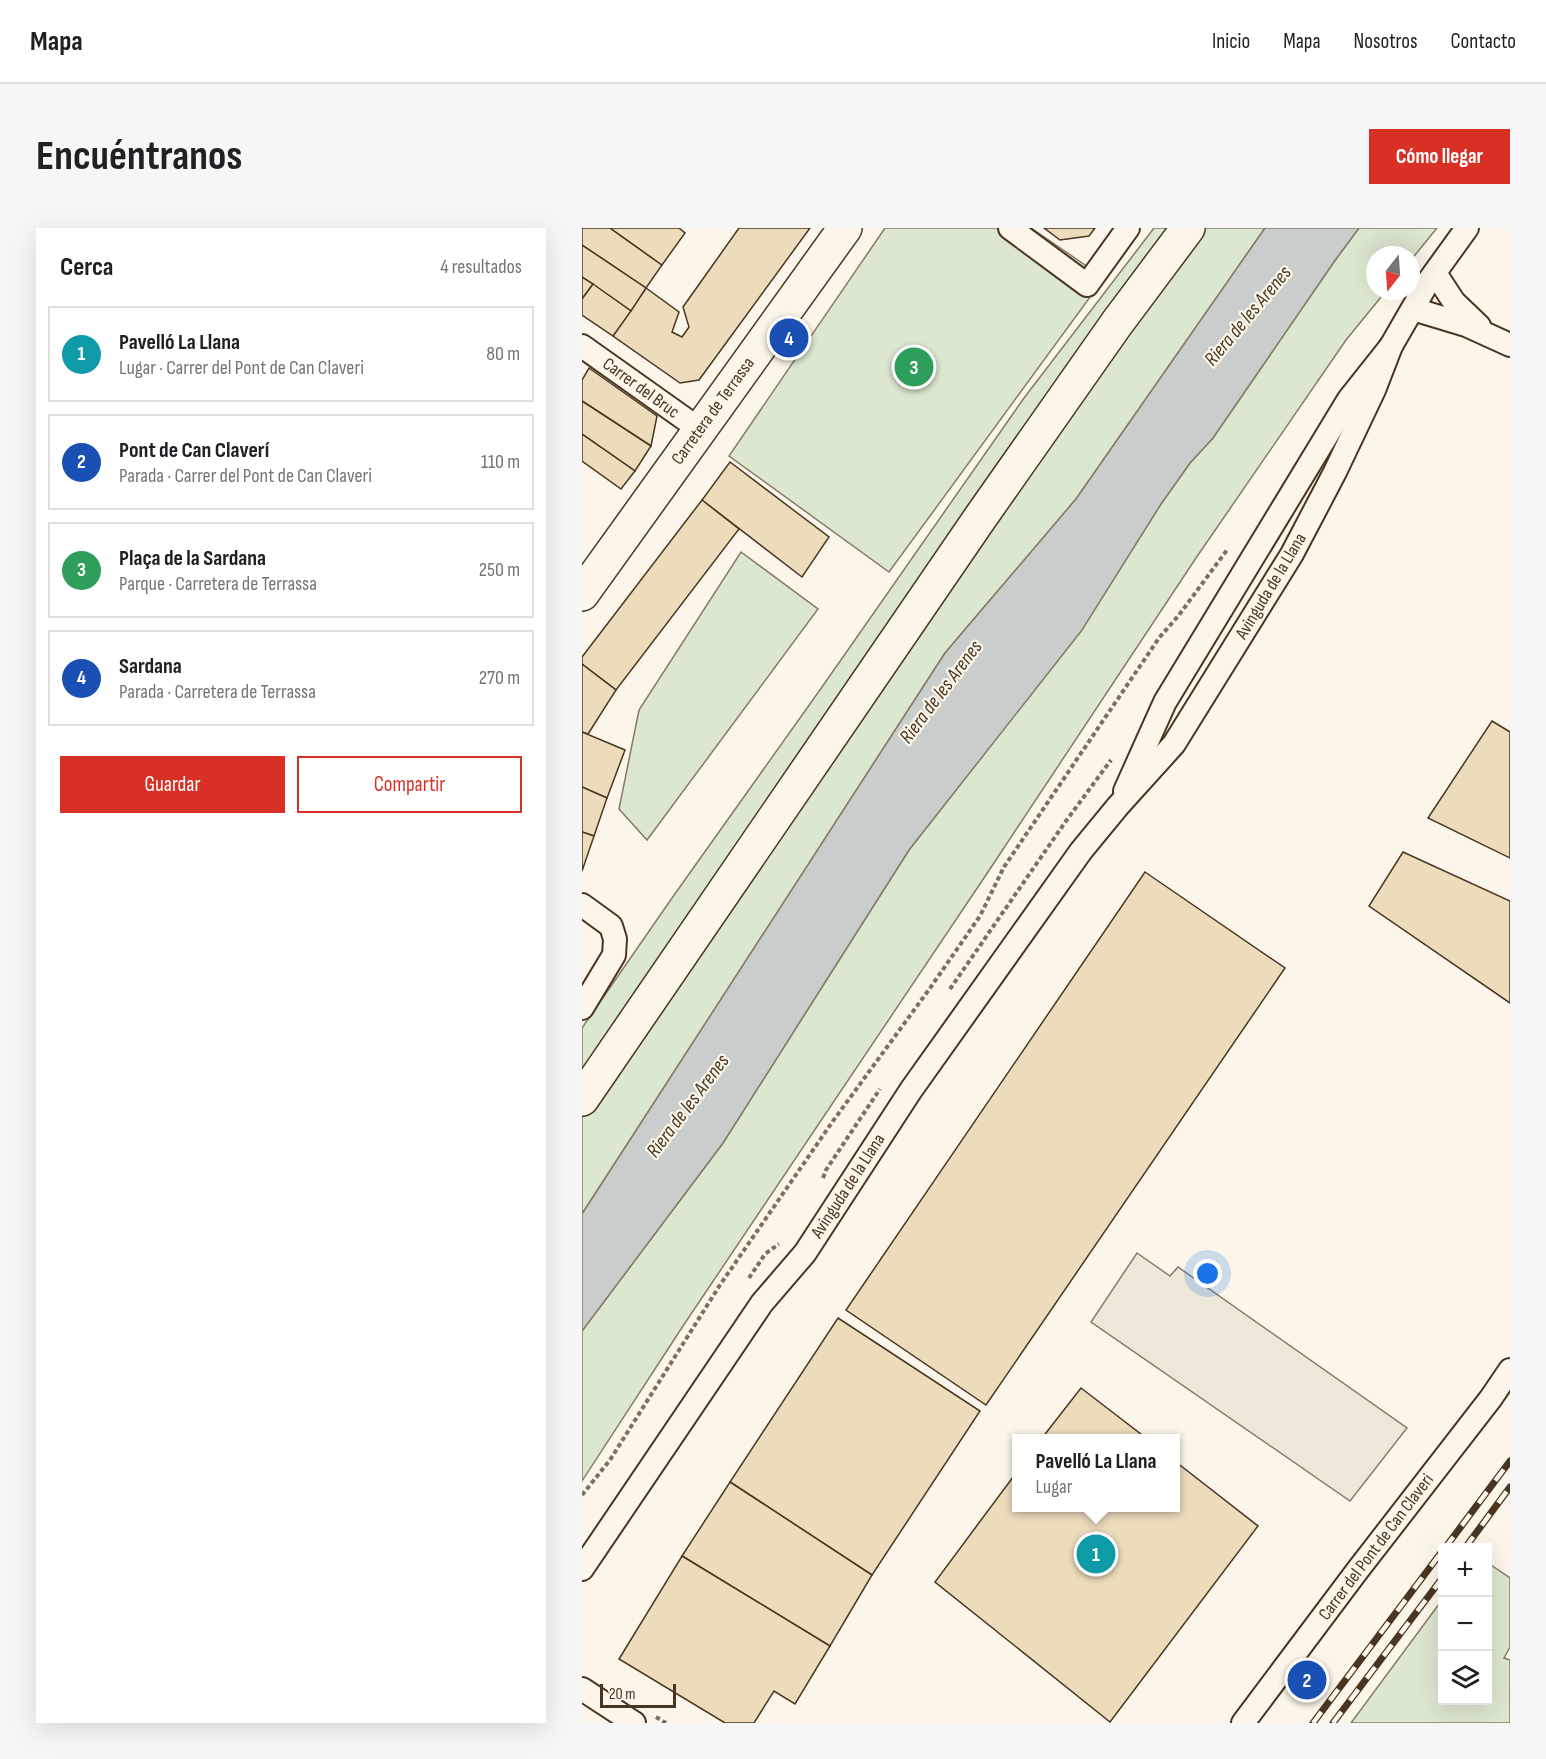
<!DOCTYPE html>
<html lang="es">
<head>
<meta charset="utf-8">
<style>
	body { margin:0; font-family:"Sofia Sans Condensed",sans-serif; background:#f6f6f6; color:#202124 }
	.controls { position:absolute; right:18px; bottom:18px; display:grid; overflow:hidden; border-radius:0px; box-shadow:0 6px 24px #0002 }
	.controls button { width:54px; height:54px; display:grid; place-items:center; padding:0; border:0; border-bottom:2px solid #e0e0e0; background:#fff; color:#202124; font:30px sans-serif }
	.compass { position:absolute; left:784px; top:18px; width:54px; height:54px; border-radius:50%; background:#fff; box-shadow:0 6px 24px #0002; rotate:197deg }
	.scale { position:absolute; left:18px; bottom:15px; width:76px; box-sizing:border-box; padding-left:6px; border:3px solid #4a3520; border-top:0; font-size:16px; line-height:21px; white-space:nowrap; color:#4a3520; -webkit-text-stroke:4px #fbf6e9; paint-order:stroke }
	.you { position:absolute; left:626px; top:1046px; width:21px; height:21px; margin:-15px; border:4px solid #fff; border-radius:50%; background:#1a73e8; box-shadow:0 0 0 9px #1a73e833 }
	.badge { display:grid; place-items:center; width:39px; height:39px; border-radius:50%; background:#d93025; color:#fff; font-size:20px; font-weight:700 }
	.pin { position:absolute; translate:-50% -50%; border:3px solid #fff; box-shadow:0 2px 6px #0006 }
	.popup { position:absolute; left:430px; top:1206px; width:168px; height:78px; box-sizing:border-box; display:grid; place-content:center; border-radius:0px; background:#fff; filter:drop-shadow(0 2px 4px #0005); font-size:20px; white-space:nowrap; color:#757577 }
	.popup b { font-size:22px; color:#202124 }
	.popup::after { content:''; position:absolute; left:50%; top:100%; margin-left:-12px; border:12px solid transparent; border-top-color:#fff }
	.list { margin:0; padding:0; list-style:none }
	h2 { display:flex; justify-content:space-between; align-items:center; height:78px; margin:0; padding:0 24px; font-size:26px }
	h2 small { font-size:20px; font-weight:400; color:#757577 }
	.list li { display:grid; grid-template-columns:39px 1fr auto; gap:18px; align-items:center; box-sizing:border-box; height:96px; margin:0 12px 12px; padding:0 12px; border:2px solid #e0e0e0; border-radius:0px }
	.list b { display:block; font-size:22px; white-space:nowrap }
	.list p { margin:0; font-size:20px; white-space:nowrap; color:#757577 }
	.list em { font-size:20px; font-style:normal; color:#757577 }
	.actions { display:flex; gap:12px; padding:18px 24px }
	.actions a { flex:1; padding:14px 0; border:2px solid #d93025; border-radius:0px; text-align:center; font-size:21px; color:#d93025 }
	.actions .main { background:#d93025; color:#fff }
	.icon { flex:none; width:33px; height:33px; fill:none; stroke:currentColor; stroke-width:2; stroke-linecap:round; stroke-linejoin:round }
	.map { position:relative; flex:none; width:928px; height:1495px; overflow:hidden; border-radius:0px }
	header { display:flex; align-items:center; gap:36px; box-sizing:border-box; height:84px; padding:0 30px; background:#fff; border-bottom:2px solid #e0e0e0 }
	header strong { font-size:28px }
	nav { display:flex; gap:33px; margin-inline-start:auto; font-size:21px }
	.intro { display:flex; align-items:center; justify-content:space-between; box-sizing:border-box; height:144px; padding:0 36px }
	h1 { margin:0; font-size:42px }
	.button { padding:15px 27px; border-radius:0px; background:#d93025; color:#fff; font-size:21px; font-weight:700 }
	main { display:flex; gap:36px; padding:0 36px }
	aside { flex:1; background:#fff; border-radius:0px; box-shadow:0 6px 24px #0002 }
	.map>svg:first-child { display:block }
	.green { fill:#dce7d0; stroke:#887966; stroke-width:1.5 }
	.parking { fill:#ede7d9; stroke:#887966; stroke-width:1.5 }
	.water { fill:#c9cecd; stroke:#887966; stroke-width:1.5 }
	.building { fill:#ecdcbc; stroke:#4a3520; stroke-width:1.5 }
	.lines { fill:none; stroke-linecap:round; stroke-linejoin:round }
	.street-casing { stroke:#4a3520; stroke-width:26 }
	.secondary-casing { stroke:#4a3520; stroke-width:36 }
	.path { stroke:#7f6f5c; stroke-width:4; stroke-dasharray:4.5 3; stroke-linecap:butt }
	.street { stroke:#fbf6e9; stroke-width:22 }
	.secondary { stroke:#fbf6e9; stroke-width:33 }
	.rail-casing { stroke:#4a3520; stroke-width:7 }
	.rail { stroke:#fbf6e9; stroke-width:4.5; stroke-dasharray:14; stroke-linecap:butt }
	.labels { text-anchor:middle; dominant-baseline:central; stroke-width:4.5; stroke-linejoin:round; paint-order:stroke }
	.street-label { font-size:18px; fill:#4a3520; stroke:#fbf6e9 }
	.water-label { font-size:20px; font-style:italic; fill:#4a3520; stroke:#fbf6e9 }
</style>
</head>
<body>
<header>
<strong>Mapa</strong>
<nav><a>Inicio</a><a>Mapa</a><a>Nosotros</a><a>Contacto</a></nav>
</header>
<div class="intro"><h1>Encuéntranos</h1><a class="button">Cómo llegar</a></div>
<main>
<aside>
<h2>Cerca<small>4 resultados</small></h2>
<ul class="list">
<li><span class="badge" style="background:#0f9aa8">1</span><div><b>Pavelló La Llana</b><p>Lugar · Carrer del Pont de Can Claveri</p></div><em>80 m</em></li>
<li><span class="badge" style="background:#1a4fb4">2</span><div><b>Pont de Can Claverí</b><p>Parada · Carrer del Pont de Can Claveri</p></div><em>110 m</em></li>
<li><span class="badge" style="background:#2e9e5b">3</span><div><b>Plaça de la Sardana</b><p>Parque · Carretera de Terrassa</p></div><em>250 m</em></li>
<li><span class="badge" style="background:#1a4fb4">4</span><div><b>Sardana</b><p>Parada · Carretera de Terrassa</p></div><em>270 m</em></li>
</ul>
<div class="actions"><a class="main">Guardar</a><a>Compartir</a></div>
</aside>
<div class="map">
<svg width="928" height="1495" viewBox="0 0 928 1495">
	<rect width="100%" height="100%" fill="#fbf6e9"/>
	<g class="green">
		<path d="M303,0h146l73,50 -215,294 -160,-116z"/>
		<path d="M572,0h111l-189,271 -131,154 -363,561v-186l90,-130 150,-211 202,-289z"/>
		<path d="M777,0h78l-26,32v-5h-36v36h11l-40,49 -150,218 -208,314 -305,454 -101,155v-150l141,-188 186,-293 172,-220 80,-126 29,-41 23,-25 123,-179z"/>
		<path d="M159,324l77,57 -171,231 -28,-31 20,-99z"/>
		<path d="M906,1335l22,15v69l-6,11 6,2v63h-159l91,-123 1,100h45z"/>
	</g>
	<path class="parking" d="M555,1025l33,23 8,-9 229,161 -57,73 -259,-179z"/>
	<path class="water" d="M683,0h94l-23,31 -123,179 -23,25 -29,41 -79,126 -173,220 -186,293 -141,188v-117l363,-561 131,-154z"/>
	<g class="building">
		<path d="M0,0h28l52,37 -16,23 -64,-43z"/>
		<path d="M28,0h69l6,5 -23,32z"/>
		<path d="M157,0h71l-111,152 -19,3 -67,-47 33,-48 33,24 -7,20 10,5 7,-10 -6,-20z"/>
		<path d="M462,0h51l-6,8 -29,4z"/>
		<path d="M0,17l64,43 -15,23 -49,-34z"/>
		<path d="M0,49l11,7 -11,15z"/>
		<path d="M11,56l38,27 -18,25 -31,-21v-16z"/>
		<path d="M7,140l68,48 -6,30 -69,-45v-21z"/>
		<path d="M0,173l69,45 -16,25 -53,-37z"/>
		<path d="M0,206l53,37 -14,18 -39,-28z"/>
		<path d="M148,234l99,75 -27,40 -100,-77z"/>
		<path d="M120,272l37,29 -123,161 -34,-26v-7z"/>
		<path d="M0,436l34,26 -28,44 -6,-2z"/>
		<path d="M910,493l18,11v126l-82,-40z"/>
		<path d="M0,504l43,18 -18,48 -25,-11z"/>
		<path d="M0,559l25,11 -13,38 -12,-4z"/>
		<path d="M0,604l12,4 -12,35z"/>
		<path d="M821,624l107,49v102l-141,-97z"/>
		<path d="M563,644l140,96 -299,437 -140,-95z"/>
		<path d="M256,1090l142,93 -108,164 -142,-93z"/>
		<path d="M499,1160l65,50h-104z"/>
		<path d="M594,1234l82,64 -148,196 -175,-140 81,-109v35h160z"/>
		<path d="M148,1254l142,93 -42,71 -148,-90z"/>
		<path d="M100,1328l148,90 -35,58 -21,-13 -20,32h-29l-106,-64z"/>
	</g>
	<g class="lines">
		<g class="street-casing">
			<g id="street">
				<path d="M428,0l77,57 41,-57"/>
				<path d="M853,45l19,29 25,24"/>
				<path d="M831,81l53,16 44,20"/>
				<path d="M0,118l117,83"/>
				<path d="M543,563l40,-89 184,-303 42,-53 37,-64 39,-54"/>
				<path d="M0,677l29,21 4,13 -1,16 -32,53"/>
				<path d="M0,1341l180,-266 43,-50 106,-163 170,-239 37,-45 56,-62 118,-190 43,-82 39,-82 17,-44"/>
				<path d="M0,1461l52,34"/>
				<path d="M661,1495l114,-152 134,-173 19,-28"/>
			</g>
		</g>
		<g class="secondary-casing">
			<g id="secondary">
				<path d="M0,366l263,-366"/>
				<path d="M0,871l398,-581 137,-195 71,-95"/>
			</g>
		</g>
		<g class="path">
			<path d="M368,761l116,-168 45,-61"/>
			<path d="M241,950l3,-8 54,-81"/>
			<path d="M167,1050l16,-24 14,-10"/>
			<path d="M0,1267l28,-35 110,-175 113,-164 95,-130 52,-75 24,-49 155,-229 20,-23 48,-65"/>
			<path d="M74,1489l10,6"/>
		</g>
		<use href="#street" class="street"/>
		<use href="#secondary" class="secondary"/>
		<g class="rail-casing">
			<g id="rail">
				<path d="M863,1320l65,-87"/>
				<path d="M883,1320l45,-61"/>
				<path d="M731,1495l130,-173"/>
				<path d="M751,1495l110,-146"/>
			</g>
		</g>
		<use href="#rail" class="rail"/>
	</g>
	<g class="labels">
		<g class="street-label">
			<text transform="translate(59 160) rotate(36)">Carrer del Bruc</text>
			<text transform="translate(131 183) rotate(-54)">Carretera de Terrassa</text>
			<text transform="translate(689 358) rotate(-59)">Avinguda de la Llana</text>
			<text transform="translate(266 958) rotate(-57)">Avinguda de la Llana</text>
			<text transform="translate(794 1319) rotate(-53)">Carrer del Pont de Can Claveri</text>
		</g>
		<g class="water-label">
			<text transform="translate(666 88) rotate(-50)">Riera de les Arenes</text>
			<text transform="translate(359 464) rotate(-53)">Riera de les Arenes</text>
			<text transform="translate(106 878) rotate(-53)">Riera de les Arenes</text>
		</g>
	</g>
</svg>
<div class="controls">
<button>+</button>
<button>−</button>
<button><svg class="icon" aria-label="layers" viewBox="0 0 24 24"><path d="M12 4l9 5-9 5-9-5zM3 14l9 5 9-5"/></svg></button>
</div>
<svg class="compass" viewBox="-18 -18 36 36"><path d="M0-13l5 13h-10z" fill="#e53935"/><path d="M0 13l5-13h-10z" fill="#757577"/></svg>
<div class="scale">20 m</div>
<div class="you"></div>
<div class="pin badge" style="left:514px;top:1326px;background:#0f9aa8">1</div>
<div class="popup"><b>Pavelló La Llana</b>Lugar</div>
<div class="pin badge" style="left:725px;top:1452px;background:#1a4fb4">2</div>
<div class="pin badge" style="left:332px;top:139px;background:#2e9e5b">3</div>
<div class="pin badge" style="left:207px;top:110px;background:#1a4fb4">4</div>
</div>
</main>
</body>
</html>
